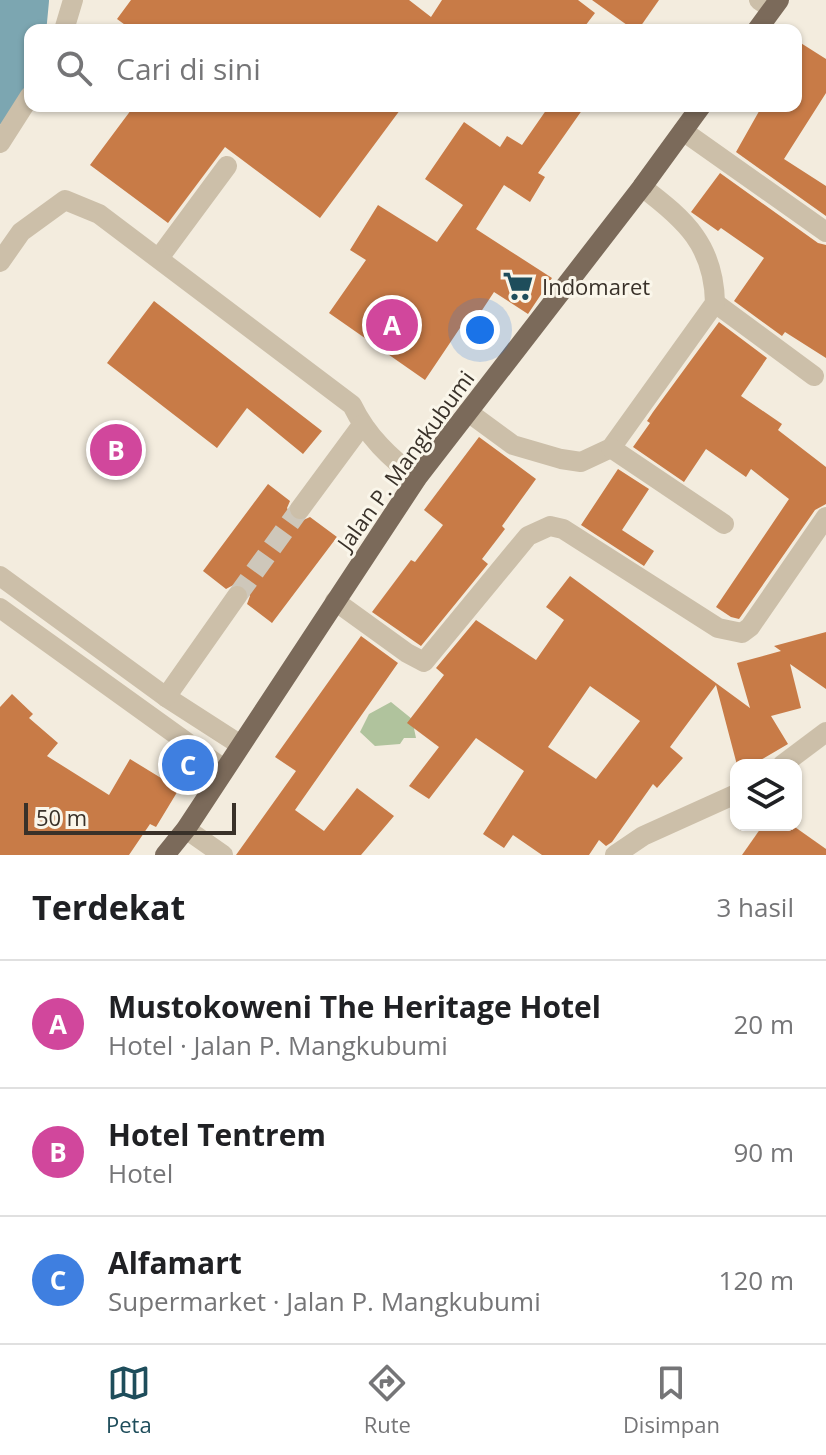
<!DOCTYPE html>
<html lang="id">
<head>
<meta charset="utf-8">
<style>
	body { margin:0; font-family:"Open Sans",sans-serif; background:#f6f6f6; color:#202124 }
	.controls { position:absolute; right:24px; bottom:24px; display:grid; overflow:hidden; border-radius:16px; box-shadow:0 2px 6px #0004 }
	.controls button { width:72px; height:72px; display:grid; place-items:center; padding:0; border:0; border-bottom:2px solid #e0e0e0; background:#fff; color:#202124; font:40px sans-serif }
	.scale { position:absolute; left:24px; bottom:20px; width:212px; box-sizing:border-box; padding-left:8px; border:4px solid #393129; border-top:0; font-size:22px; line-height:28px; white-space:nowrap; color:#393129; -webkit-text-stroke:6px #faf6ea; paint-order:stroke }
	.you { position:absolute; left:480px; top:330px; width:28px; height:28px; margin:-20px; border:6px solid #fff; border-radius:50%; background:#1a73e8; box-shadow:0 0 0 12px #1a73e833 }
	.badge { display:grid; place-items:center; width:52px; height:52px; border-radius:50%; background:#1e4d5b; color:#fff; font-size:26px; font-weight:700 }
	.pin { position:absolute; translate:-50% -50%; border:4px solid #fff; box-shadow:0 2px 8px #0006 }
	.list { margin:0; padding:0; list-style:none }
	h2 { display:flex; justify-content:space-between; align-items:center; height:104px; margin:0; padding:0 32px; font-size:34px }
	h2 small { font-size:26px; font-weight:400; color:#757577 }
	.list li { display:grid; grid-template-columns:52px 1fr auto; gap:24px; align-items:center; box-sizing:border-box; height:128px; padding:0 32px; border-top:2px solid #e0e0e0 }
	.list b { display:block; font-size:30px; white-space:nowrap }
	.list p { margin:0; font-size:26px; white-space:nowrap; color:#757577 }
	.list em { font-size:26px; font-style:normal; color:#757577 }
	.icon { flex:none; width:44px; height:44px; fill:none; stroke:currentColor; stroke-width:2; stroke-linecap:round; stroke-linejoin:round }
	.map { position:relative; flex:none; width:826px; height:855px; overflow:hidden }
	.search { position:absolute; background:#fff; box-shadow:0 2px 6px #0004; left:24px; right:24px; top:24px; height:88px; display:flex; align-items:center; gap:20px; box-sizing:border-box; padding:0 28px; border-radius:16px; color:#757577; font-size:30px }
	.sheet { height:488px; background:#fff }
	nav { display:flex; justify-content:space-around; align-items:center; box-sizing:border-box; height:112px; border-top:2px solid #e0e0e0; background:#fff; font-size:22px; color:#757577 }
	nav a { display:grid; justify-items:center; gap:4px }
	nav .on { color:#1e4d5b }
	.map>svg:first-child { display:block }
	.green { fill:#b0c39d }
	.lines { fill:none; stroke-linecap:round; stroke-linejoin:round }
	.river { stroke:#7ca6b1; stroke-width:52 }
	.building { fill:#c87b47; fill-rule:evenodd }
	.minor-tunnel { stroke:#cec7ba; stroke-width:20; stroke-dasharray:20 10; stroke-linecap:butt }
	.minor { stroke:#ccbfa9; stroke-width:20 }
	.major { stroke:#7b6a5a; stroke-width:20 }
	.labels { text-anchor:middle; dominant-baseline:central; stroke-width:6; stroke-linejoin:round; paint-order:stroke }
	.poi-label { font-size:22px; fill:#393129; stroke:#faf6ea; text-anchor:start }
	.street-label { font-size:22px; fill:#393129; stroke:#faf6ea }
</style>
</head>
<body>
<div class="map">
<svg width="826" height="855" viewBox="0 0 826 855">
	<rect width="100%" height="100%" fill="#f3ecde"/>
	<path class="green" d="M391,702l21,17 4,19h-12l-4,6 -25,2 -15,-14 9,-18z"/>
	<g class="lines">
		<path class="river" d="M0,98l16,-24 7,-74"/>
	</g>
	<g class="building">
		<path d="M131,0h278l22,17 11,-17h136l17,13 -13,17h-450l-15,-11z"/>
		<path d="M592,0h67l-21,30h-4z"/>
		<path d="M796,40l30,19v34l-42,66 42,27v30l-90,-64 26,-46h34z"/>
		<path d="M134,106h269l-83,112 -95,-71 -57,76 -78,-58z"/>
		<path d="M549,106h36l-47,67 7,4 -15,25 -26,-17 -28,44 76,49 -24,36 -34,-22 -25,38 -7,-5 -37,55 -96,-67 37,-53 -16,-10 28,-45 59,37 26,-37 -38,-26 39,-57 36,25 7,-11 15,9z"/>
		<path d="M720,173l98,70 8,2v113l-41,-26 -3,4 -48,-35 30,-43 -43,-30 -3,3 -27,-19z"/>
		<path d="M154,301l168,130 -19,23 -56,-46 -30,40 -110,-85z"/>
		<path d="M719,322l48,36 -26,38 41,28 -4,6 48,37v37l-11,6 -76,109 -8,-2 -15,-10 73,-108 -38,-30 -5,8 -40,-28 -22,33 -51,-35 17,-24 -3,-2 6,-9z"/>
		<path d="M479,437l57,42 -34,47 3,3 -23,30 6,5 -67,82 -49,-34 39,-52 4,2 28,-37 -19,-15z"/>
		<path d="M618,469l31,20 -27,41 32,21 -10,15 -63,-41z"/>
		<path d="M268,484l22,17 -3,7 5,11 7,3 11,-5 27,20 -65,86 -25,-19 3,-8 -5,-10 -8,-3 -11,6 -23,-18z"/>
		<path d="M570,576l180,132 -13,-45 44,-12 -7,-5 52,-14v57l-36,-25 11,44 -30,8 17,28 -36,21h-15l-21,-80 -46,62 13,11 -26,30 -4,-4 -41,58 -6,4 -7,-6 -10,15h-47l-29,-20 -9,13 -21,-14 41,-63 -48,-33 -47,61 -20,-13 30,-39 -32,-24 37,-48 -8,-7 40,-48 60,40 28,-40 -18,-13zM590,686l50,35 -44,58 -48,-32z"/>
		<path d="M361,636l37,27 -103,147 29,21 33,-43 37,28 -33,39h-125l60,-84 -21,-14z"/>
		<path d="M12,694l21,20 -4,4 29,25 -11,13 62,39 21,-36 49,30 -23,38 -6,-3 -21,31h-129v-148z"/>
		<path d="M763,825h29l34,24v6h-84z"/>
	</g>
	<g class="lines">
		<path class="minor-tunnel" d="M237,596l63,-87"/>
		<g class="minor">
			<path d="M759,0l13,9"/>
			<path d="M64,30l9,-30"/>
			<path d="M683,131l143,101"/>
			<path d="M0,143l30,-47"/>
			<path d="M159,258l68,-92"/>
			<path d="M0,262l21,-30 44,-32 34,14 253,191c15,31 38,53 65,73"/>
			<path d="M715,303l99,73"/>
			<path d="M468,412l45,33 48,14 20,3 30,-14 104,-145c-1,-57 -29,-83 -73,-116"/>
			<path d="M611,448l113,76"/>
			<path d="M300,509l62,-84"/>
			<path d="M0,576l166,121 73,47"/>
			<path d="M335,601l72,52 17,9 104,-126 22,-10 13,3 155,99 24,5 8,-6 76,-110"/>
			<path d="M0,608l224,161"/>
			<path d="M166,697l71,-101"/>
			<path d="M782,765l44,-33"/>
			<path d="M186,829l37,26"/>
			<path d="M615,855l28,-19 93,-42"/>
		</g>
		<g class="major">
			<path d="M757,30l22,-30"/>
			<path d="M165,855l21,-26 231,-351 225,-291 59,-81"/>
		</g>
	</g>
	<defs>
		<g id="supermarket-bare" transform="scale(2.4)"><path d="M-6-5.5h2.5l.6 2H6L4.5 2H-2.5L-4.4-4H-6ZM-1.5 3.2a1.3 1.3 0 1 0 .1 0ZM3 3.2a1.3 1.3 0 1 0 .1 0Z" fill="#1e4d5b" stroke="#faf6ea" stroke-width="2.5" paint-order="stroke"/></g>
	</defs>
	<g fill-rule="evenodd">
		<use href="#supermarket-bare" x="518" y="286"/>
	</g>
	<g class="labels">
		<g class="poi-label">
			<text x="542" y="286">Indomaret</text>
		</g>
		<g class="street-label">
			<text transform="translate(405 460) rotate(-54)">Jalan P. Mangkubumi</text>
		</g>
	</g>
</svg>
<div class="controls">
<button><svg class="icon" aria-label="layers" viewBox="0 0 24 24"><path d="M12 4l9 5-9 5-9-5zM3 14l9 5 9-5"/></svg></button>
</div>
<div class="scale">50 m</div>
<div class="you"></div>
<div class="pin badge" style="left:392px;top:325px;background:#d1479c">A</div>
<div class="pin badge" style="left:116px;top:450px;background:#d1479c">B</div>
<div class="pin badge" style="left:188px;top:765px;background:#3f7fe0">C</div>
<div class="search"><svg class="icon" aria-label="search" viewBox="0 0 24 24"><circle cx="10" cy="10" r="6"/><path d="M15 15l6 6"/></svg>Cari di sini</div>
</div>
<section class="sheet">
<h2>Terdekat<small>3 hasil</small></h2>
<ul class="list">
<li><span class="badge" style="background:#d1479c">A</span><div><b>Mustokoweni The Heritage Hotel</b><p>Hotel · Jalan P. Mangkubumi</p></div><em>20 m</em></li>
<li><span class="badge" style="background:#d1479c">B</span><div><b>Hotel Tentrem</b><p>Hotel</p></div><em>90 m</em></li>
<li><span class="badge" style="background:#3f7fe0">C</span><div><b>Alfamart</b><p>Supermarket · Jalan P. Mangkubumi</p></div><em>120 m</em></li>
</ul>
</section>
<nav>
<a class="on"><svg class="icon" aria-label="map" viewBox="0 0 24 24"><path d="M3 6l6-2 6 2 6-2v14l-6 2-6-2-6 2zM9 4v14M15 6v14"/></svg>Peta</a>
<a><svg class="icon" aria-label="directions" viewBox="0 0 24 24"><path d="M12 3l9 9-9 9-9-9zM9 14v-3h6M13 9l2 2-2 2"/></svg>Rute</a>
<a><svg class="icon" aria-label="saved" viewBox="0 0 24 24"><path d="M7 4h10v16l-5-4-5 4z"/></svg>Disimpan</a>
</nav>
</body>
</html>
